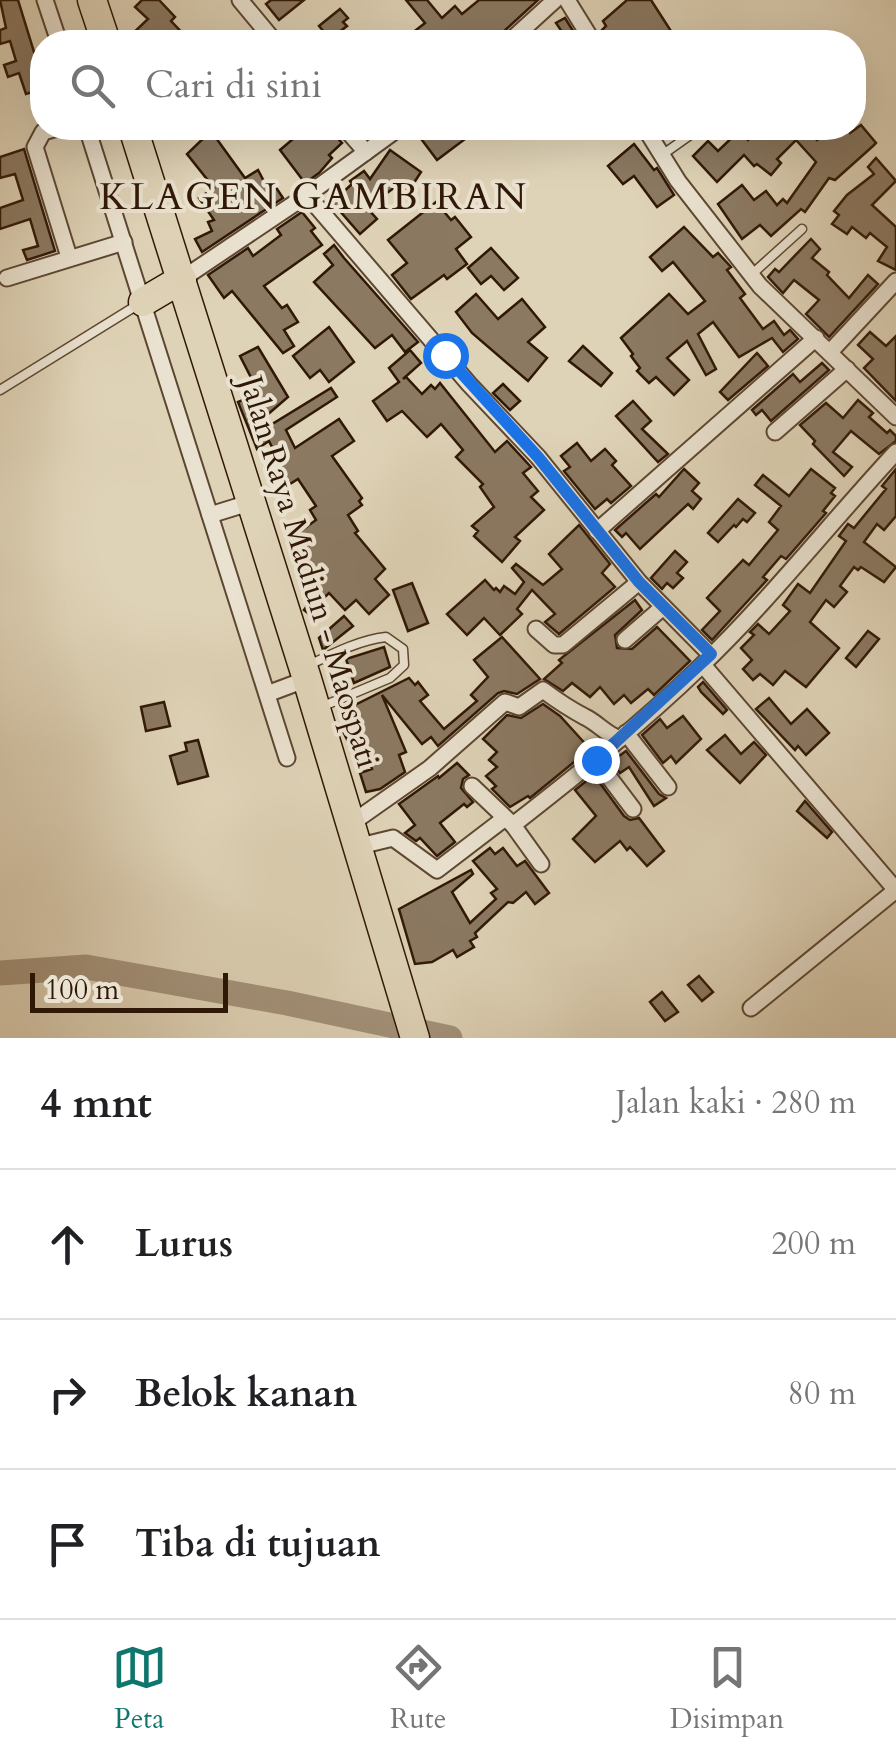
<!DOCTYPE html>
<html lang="id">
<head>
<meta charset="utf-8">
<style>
	body { margin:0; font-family:Cardo,serif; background:#f2f2f2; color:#202124 }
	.scale { position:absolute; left:30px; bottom:25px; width:198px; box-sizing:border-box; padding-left:10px; border:5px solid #301806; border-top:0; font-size:28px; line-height:35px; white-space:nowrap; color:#301806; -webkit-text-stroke:8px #eae2d0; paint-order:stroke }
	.stop { position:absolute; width:30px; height:30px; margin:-22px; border:8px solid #1a73e8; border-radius:50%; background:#fff }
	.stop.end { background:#1a73e8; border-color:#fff; box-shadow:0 2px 10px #0008 }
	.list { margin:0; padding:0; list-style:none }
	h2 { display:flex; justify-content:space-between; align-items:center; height:130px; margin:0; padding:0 40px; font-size:42px }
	h2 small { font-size:32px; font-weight:400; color:#757577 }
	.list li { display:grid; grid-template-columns:65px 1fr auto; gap:30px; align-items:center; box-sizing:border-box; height:150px; padding:0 40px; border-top:2px solid #e0e0e0 }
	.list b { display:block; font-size:38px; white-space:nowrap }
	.list em { font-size:32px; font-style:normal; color:#757577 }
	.icon { flex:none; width:55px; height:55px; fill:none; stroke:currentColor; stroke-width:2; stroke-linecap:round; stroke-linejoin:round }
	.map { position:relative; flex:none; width:896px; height:1038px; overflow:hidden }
	.search { position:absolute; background:#fff; box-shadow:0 10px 40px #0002; left:30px; right:30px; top:30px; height:110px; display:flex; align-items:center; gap:25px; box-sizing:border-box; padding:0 35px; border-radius:40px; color:#757577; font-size:38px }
	.sheet { height:580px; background:#fff }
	nav { display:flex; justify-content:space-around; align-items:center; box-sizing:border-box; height:140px; border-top:2px solid #e0e0e0; background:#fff; font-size:28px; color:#757577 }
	nav a { display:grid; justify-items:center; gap:5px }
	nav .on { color:#0f766e }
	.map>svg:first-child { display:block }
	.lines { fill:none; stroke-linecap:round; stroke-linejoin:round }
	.river { stroke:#a4937b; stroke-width:25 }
	.building { fill:#8b7962; stroke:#301806; stroke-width:2.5 }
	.lane-casing { stroke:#5c4732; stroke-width:11 }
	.street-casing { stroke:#5c4732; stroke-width:19 }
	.highway-casing { stroke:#301806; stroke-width:31 }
	.lane { stroke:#eae2d0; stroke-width:8 }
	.street { stroke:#eae2d0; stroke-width:15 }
	.highway { stroke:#dfd3b7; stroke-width:28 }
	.route { stroke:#1a73e8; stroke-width:12 }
	.labels { text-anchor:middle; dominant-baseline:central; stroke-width:8; stroke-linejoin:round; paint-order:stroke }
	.street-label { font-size:32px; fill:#301806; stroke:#eae2d0 }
	.quarter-label { font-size:38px; letter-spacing:2.5px; fill:#301806; stroke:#eae2d0 }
</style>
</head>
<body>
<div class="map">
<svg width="896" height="1038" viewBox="0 0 896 1038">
	<rect width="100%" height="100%" fill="#dfd3b7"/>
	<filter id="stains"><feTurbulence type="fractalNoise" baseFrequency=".002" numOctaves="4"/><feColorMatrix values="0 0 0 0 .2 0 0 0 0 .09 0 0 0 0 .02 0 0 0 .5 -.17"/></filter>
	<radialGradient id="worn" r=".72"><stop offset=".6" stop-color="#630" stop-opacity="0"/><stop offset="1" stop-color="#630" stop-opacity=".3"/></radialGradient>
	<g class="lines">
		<path class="river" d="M0,973l86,-6 201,36 163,35"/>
	</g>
	<g class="building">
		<path d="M0,0h18l17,55 5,-2 2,6v30l-16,5 -7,-21 -11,4 -4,-12 12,-4 -6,-20 -10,3v-14l6,-2z"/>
		<path d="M142,0h17l16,17 -4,4 20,21h-57l-5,-5 19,-18 -13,-12z"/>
		<path d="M271,0h33l-25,20 -13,-16z"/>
		<path d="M406,0h21l15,18 13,-12 7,8 17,-14h59l-37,34 -3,8h-10l-7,-8 -9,8h-60l-5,-5 18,-14z"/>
		<path d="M627,0h24l27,42h-67l-10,-11 5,-5 -3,-5z"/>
		<path d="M340,9l8,9 -5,4 4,4 -17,13 -11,-13z"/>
		<path d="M565,18l15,24h-11l-13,-19z"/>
		<path d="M861,125l15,18 -3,3 -38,34 -6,-2 -24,34 -4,-3 -30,27 -11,-11 -18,14 -24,-35 24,-19 12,15 12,-9 11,14 6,-6 4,4 29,-41 -20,-22 -19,19 4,4 -10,12 -14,-11 -3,2 -10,-11 -27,27 -24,-26 15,-15 10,10 21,-20 9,9 14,-12h43l12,12 16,-12h13l4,5z"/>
		<path d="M290,128h38l14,15 -13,12 3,3 -13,15 -14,10 -25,-33 13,-11 -2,-2 4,-4z"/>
		<path d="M431,128h26l8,11 -28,21 -18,-24z"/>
		<path d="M211,131l34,47 13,-8 9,17 6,-4 10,15 -81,54 -7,-13 17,-8 -4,-9 6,-2 -15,-22 15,-10 -27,-34z"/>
		<path d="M634,144l20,26 3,-2 17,27 -17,12 -23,-31 -11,8 -15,-18z"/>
		<path d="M24,149l31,102 -28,9 -4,-10 15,-4 -8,-27 -30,10v-21l23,-8 -8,-26 -15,4v-21z"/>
		<path d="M390,150l31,22 -15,23 -11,-8 -28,21 10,11 -17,15 -28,-32 20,-18 -2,-3 14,-10 6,8z"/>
		<path d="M876,158l20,23 -24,24 24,22v43l-18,-9 9,-14 -17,-14 -4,5 -14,-11 -5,7 -15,-10 7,-9 -5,-4 13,-16 27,-21 -6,-7z"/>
		<path d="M436,202l15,18 4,-3 16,20 -15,12 11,15 -20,15 -3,-4 -33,24 -19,-24 15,-12 -19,-23z"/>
		<path d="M302,212l13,16 -4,3 11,14 -58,41 18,22 5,-3 11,17 -14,8 10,16 -11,7 -51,-62 -8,7 -16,-23 40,-27 5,8 28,-21 -4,-6z"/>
		<path d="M684,227l29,30 5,-4 13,14 -4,3 18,24 -5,4 23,31 11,-8 10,14 6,-5 8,9 -15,13 -11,-14 -33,19 -26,-35 -15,12 18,35 -10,6 -19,-34 -20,17 22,22 -15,15 -18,-18 -7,6 -12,-12 3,-3 -9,-12 2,-2 -12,-16 48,-44 19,20 17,-13 -32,-39 -11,9 -12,-14z"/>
		<path d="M811,239l9,10 -8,9 17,14 -2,3 22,23 19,-23 10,9 -49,53 -23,-23 13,-14 -25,-20 -11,13 -15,-16 7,-8 4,3z"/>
		<path d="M334,245l10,13 74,84 -13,10 -13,-17 -17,13 -61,-66 19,-17 -9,-11z"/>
		<path d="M491,248l27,30 -14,12 -13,-14 -10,8 -13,-16z"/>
		<path d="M476,294l22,25 24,-20 23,28 -17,15 19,16 -19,23 -56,-48 -16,-21z"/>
		<path d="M329,327l25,35 -25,20 -9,-12 -10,8 -17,-22z"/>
		<path d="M870,332l16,14 10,-10v65l-32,-33 9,-9 -15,-14z"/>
		<path d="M583,346l29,27 -11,13 -32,-25z"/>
		<path d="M258,347l30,50 -29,25 5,7 67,-41 6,9 -51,33 9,18 44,-29 15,22 -22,15 30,42 -3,3 3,4 -14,10 10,16 -3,2 30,36 -10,10 14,16 -20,19 -13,-14 -11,10 -16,-17 -21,20 -4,-3 16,-22 -22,-18 -8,-31 26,-19 -6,-10 6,-4 -18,-27 -8,5 -21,-43 -12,8 -19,-47 5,-2 2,3 -1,-3 15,-7 -19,-37z"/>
		<path d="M410,350l11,13 -18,16 3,-2 16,17 9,-9 4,4 5,-6 55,69 12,-11 24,26 -8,6 15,18 -7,6 13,13 -29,27 5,4 -18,21 -28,-26 4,-5 -6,-5 22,-19 -14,-20 3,-3 -27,-27 7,-7 -22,-26 -14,13 -25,-26 -15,10 -14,-20 26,-19 -10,-14z"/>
		<path d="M757,353l11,13 -40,34 -8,-8z"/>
		<path d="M822,363l7,7 -58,51 -9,-11 -6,5 -4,-5 41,-36 7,8z"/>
		<path d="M503,384l17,17 -10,9 -17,-17z"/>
		<path d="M858,400l15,13 -4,4 18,16 3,-3 6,6v5l-17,13 -28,-23 -18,21 19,15 -8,9 -31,-32 2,-3 -15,-16 26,-22 17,15z"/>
		<path d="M633,401l18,20 -9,8 26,25 -10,8 -42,-46z"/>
		<path d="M577,443l14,18 14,-12 11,12 -4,4 19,21 -20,17 -4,-4 -12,10 -31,-38 6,-4 -9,-11z"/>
		<path d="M684,469l15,14 -7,8 9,8 -8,10 -5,-5 -48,45 -14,-16 -4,4 -7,-7 41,-36 3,3z"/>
		<path d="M811,469l24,19 -4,5 4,3 -12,15 3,2 -40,46 -5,-3 -18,21 4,3 -55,60 -10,-10 18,-19 -13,-13 36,-38 6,5 29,-35 -9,-8 12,-16 -26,-21 8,-10 26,21z"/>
		<path d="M896,469v47l-12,14 -7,-6 -13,18 32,25 -12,15 -23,-15 -3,3 -4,-3 -14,19 7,6 -13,15 -8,-7 -16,22 29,26 -33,39 -21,-16 -12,14 -13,-11 -7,6 -10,-11 9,-9 -11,-12 13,-13 -4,-3 8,-8 11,10 21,-23 -7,-6 15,-21 12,9 36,-52 -7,-5 9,-12 6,4 32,-39 -4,-3z"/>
		<path d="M738,499l17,14 -8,9 -4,-3 -7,8 -2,-2 -16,17 -10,-9z"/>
		<path d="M579,525l31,39 -8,9 13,14 -56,47 -14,-12 10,-8 -23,-24 -15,19 5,5 -22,21 -16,-17 -17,17 -20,-21 38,-34 9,10 2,-2 4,4 4,-6 11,8 9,-12 -12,-14 4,-4 27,21 19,-16 -13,-15z"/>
		<path d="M675,551l12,11 -10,11 6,5 -10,10 -6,-5 -5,6 -11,-11z"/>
		<path d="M412,583l16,40 -20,8 -15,-41z"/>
		<path d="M635,600l7,10 -27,25 2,13 15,1 25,-22 33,34 -36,34 -6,-6 -17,14 -7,-8 -10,9 -14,-17 -10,10 -18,-14 -9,8 -19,-12 18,-16 -3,-3 5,-4z"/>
		<path d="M344,616l9,10 -30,24 -4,-12z"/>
		<path d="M868,631l11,8 -23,28 -10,-9z"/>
		<path d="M502,637l38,42 -23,15 -13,-3 -6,2 -60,53 -7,-9 -9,7 -40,-49 24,57 -7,3 6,17 -25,17 -14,3 -6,-19 12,-4 -10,-25 -11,4 -11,-23 7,-3 -6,-10 68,-34 6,7 3,-3 10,13 -8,6 24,28 33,-28 -6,-6 17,-18 -14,-17z"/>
		<path d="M384,647l6,20 -36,16 -8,-24z"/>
		<path d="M703,682l24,28 -4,4 -22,-22 -3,-5z"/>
		<path d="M769,698l22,26 16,-15 22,24 -23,22 -8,-9 -3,4 -39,-41z"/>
		<path d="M164,702l6,24 -24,5 -5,-24z"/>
		<path d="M543,704l17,12 30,33 -60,49 -2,-2 -18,11 -18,-18 4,-3 -10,-10 11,-9 -8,-7 8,-8 -14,-13 24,-24 14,3z"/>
		<path d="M683,716l18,23 -25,24 -5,-7 -8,7 -21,-28 18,-16 7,9z"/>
		<path d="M725,735l16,19 13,-12 12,13 -26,28 -33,-33z"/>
		<path d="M198,740l10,36 -30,8 -8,-28 17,-5 -2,-8z"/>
		<path d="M626,751l33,43 7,4 -12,8 -25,-39 -9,6 -9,-11z"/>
		<path d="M457,763l12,12 -6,4 -2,9 12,14 -6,5 -3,-3 -24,19 15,19 -18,14 -17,-18 -4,3 -11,-8 10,-8 -16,-21 39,-28 1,2z"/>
		<path d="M594,775l30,41 6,4 9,-2 25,33 -17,15 -17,-19 -3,3 -7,-9 -25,21 -22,-23 23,-23 -21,-26z"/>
		<path d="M805,801l27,31 -5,6 -30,-27z"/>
		<path d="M490,848l5,6 8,-6 14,18 8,-5 24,32 -14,11 -9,-12 -13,11 -5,-1 -33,31 2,4 -7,4 4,6 -17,10 -4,-7 -21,12 -17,2 -16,-55 72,-39 2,4 -21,18 18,31 26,-24 -5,-6 6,-4 -24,-28z"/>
		<path d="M699,976l14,16 -11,9 -14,-16z"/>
		<path d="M662,992l16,20 -13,9 -15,-19z"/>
	</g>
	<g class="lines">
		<g class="lane-casing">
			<g id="lane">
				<path d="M662,155l38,-27"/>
				<path d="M751,275l51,-46"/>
				<path d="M0,390l139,-86"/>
				<path d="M307,666c25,-12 52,-26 79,-29l17,12 1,16 -14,13 -69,29"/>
			</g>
		</g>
		<g class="street-casing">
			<g id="street">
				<path d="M45,0l14,42"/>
				<path d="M240,0l35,42"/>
				<path d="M567,0l26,42"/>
				<path d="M509,42l46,-42"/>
				<path d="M57,128l-14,4 -8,15 34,110"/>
				<path d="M87,128l200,630"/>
				<path d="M345,128l21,24"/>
				<path d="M645,128l33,53 82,105 136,131"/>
				<path d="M307,195l162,189 69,73 101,125 72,73"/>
				<path d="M7,278l117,-36"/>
				<path d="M182,279l125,-84 92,-67"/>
				<path d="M830,352l66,-71"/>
				<path d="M775,432l72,-63"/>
				<path d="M210,515l42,-13"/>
				<path d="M597,531l219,-193"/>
				<path d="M536,629l18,16h9l76,-63"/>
				<path d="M625,640l38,-33"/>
				<path d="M703,665l193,225"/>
				<path d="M267,694l40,-15"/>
				<path d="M626,733l42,54"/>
				<path d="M596,760l37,49"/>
				<path d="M472,786l41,39c64,-50 128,-101 187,-158 70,-67 130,-144 196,-215"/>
				<path d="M349,825l81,-57 75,-66 14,5 24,-17c16,12 25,18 42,27 13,6 20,17 35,22"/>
				<path d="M513,825l28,39"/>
				<path d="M356,847l37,-9 44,32 68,-52"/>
				<path d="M751,1008l145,-118"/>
			</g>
		</g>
		<g class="highway-casing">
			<g id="highway">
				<path d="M92,0l14,42"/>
				<path d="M133,128l174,551 108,359"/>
				<path d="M143,302l39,-23"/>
			</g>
		</g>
		<use href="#lane" class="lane"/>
		<use href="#street" class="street"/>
		<use href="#highway" class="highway"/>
	</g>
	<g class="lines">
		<path class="route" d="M445,355l93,102 101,125 72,72 -115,106"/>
	</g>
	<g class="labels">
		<g class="street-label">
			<text transform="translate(309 572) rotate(73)">Jalan Raya Madiun - Maospati</text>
		</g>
		<g class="quarter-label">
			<text x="314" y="197">KLAGEN GAMBIRAN</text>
		</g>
	</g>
	<rect width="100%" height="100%" filter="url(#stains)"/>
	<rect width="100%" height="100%" fill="url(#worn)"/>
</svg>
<div class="scale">100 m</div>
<div class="stop" style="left:445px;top:355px"></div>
<div class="stop end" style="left:596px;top:760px"></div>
<div class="search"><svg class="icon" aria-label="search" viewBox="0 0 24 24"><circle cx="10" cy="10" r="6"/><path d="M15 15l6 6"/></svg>Cari di sini</div>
</div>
<section class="sheet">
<h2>4 mnt<small>Jalan kaki · 280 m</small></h2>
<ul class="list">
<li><svg class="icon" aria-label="ahead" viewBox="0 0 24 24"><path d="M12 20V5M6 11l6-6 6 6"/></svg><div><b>Lurus</b></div><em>200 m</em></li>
<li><svg class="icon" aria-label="right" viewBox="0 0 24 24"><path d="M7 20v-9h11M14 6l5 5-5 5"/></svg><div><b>Belok kanan</b></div><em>80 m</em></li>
<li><svg class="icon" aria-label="arrive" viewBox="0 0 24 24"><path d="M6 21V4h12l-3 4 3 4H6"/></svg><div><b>Tiba di tujuan</b></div></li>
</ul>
</section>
<nav>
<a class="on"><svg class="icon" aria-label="map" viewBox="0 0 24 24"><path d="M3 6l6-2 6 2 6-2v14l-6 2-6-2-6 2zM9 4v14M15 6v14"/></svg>Peta</a>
<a><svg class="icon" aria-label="directions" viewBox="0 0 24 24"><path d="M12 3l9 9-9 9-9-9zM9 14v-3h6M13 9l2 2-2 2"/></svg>Rute</a>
<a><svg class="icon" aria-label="saved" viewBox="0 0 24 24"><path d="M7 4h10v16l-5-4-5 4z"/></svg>Disimpan</a>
</nav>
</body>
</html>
